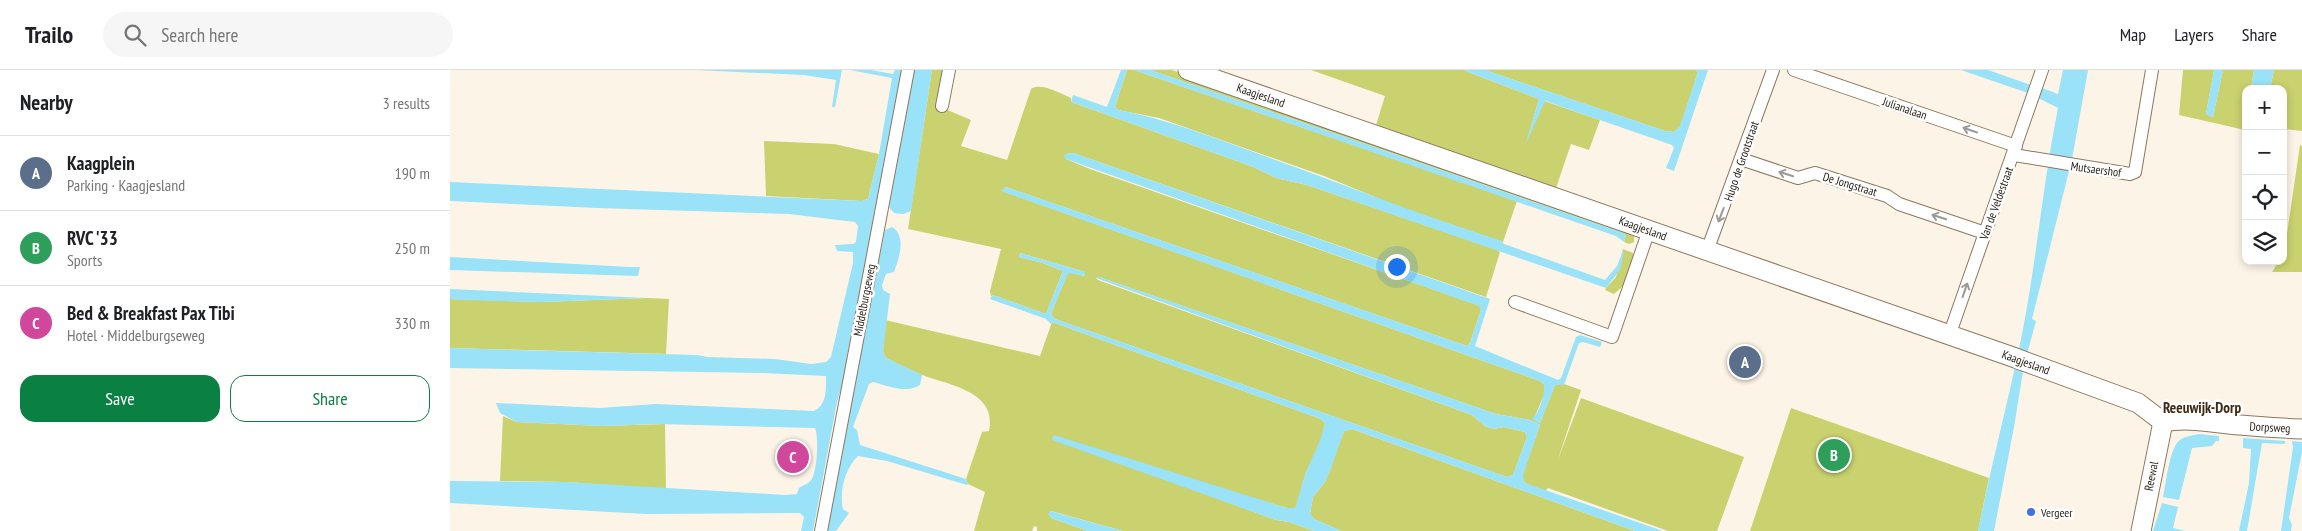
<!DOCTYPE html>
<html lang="en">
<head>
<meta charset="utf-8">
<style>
	body { margin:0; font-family:"PT Sans Narrow",sans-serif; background:#f6f6f6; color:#202124 }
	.controls { position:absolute; right:15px; top:15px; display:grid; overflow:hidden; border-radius:10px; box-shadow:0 2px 8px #0003 }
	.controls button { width:45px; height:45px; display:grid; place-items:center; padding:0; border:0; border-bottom:1px solid #e0e0e0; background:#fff; color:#202124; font:25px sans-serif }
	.you { position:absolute; left:946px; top:196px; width:18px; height:18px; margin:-12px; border:4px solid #fff; border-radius:50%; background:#1a73e8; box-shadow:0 0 0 8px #1a73e833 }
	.badge { display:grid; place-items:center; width:32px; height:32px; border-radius:50%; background:#0b8043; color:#fff; font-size:16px; font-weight:700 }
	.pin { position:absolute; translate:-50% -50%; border:2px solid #fff; box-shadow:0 1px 5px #0006 }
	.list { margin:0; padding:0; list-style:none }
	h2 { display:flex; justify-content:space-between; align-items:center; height:65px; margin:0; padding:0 20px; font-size:21px }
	h2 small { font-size:16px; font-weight:400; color:#757577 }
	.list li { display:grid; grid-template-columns:32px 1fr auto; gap:15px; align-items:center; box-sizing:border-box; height:75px; padding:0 20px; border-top:1px solid #e0e0e0 }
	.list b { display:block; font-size:19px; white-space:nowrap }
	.list p { margin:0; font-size:16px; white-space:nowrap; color:#757577 }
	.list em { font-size:16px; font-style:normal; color:#757577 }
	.actions { display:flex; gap:10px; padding:15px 20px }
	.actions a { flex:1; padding:11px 0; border:1px solid #0b8043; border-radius:15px; text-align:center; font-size:18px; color:#0b8043 }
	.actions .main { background:#0b8043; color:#fff }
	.icon { flex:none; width:28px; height:28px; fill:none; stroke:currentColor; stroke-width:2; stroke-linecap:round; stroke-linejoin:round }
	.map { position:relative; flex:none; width:1852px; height:461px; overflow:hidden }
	header { display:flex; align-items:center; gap:30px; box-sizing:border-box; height:70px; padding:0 25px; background:#fff; border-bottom:1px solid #e0e0e0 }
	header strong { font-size:24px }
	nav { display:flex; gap:28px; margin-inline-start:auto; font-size:18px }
	.search { width:350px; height:45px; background:#f6f6f6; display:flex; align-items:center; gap:12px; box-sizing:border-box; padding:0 18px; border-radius:28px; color:#757577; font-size:19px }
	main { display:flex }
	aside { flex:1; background:#fff }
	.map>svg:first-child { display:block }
	.green { fill:#cad16f }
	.water { fill:#99e2f7 }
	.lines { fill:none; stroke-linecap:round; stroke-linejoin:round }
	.street-casing { stroke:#8c785e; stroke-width:14 }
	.secondary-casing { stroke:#8c785e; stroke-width:21 }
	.street { stroke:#fff; stroke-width:12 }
	.secondary { stroke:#fff; stroke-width:19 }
	.oneway { stroke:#9d9a95 }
	.poi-dot { fill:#4270e1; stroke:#fff; stroke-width:2 }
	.labels { text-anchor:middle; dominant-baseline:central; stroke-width:5; stroke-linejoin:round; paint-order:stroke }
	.street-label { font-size:12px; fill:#261e13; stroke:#fff }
	.poi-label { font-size:12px; fill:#261e13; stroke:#fff; text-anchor:start }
	.quarter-label { font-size:15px; font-weight:bold; fill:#3c2a12; stroke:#fff }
</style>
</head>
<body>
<header>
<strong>Trailo</strong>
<div class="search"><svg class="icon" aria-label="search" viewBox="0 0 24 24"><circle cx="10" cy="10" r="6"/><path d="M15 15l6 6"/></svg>Search here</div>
<nav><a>Map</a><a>Layers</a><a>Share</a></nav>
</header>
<main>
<aside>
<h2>Nearby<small>3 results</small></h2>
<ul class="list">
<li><span class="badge" style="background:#5c6f8a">A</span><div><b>Kaagplein</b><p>Parking · Kaagjesland</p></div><em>190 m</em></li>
<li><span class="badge" style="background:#2e9e5b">B</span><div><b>RVC '33</b><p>Sports</p></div><em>250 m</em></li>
<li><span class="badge" style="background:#d1479c">C</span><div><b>Bed &amp; Breakfast Pax Tibi</b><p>Hotel · Middelburgseweg</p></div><em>330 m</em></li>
</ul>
<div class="actions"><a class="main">Save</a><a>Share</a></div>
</aside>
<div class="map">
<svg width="1852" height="461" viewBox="0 0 1852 461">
	<rect width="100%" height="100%" fill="#fdf4e8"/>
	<g class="green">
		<path d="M482,0h13l-7,36 33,14 -10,26 46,14 24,-71c10,-7 30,5 40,9v4l180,64 25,12 31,7 190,65 3,2 -14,45 -413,-144 -7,1v5l24,10 390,137 1,4 -11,33 -3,3 -461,-159 -4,4 538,190 4,3v11l-9,21 5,7 15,-38 9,-1 17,6 -24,72 24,-64 163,59 -27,74h-49l-120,-43 -3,3 -20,-8 -3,-7 18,-51 -10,-5 -34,-6 -397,-137 -3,1 2,2 374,135 13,11 8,3 11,-2 21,5 2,5 -14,38 -6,2 -452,-158 -4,-5 17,-42 16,4 1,-4 -65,-19 -1,4 24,6 20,8 -17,43 -53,-19 -2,2 -1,-6 11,-42 -93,-20z"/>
		<path d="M677,0h7l383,131 -14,41 -106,-36 -73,-30 -165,-58 -41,-8 -3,-4z"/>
		<path d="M700,0h22l458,158 4,8v6l-5,2 -5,-2 2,-7 -8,-4z"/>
		<path d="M861,0h152l76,29 -12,41 17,-39 56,19 -11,30 -18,-6 -15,44 -180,-63 9,-29z"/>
		<path d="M1035,0h211l2,2 -18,55 -6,5 -9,-1z"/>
		<path d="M1733,0h31l-8,44 7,3 10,-47h31l-3,19h-5l-1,41 -66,-15z"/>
		<path d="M1824,0h28v61l-19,-2v-40h-13z"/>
		<path d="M314,71l70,3 45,10 -11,45 -6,2 -96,-5z"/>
		<path d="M1850,75l2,1v126h-30l7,-11h4z"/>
		<path d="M1173,179l10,4v4l-9,28 -10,9 -9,-4 1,-2 10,-11z"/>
		<path d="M197,228l22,1 -3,55 -216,-6v-49l92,3z"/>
		<path d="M435,250l155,36 12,-34 269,97 4,4 -3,15 -16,34 -10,36h-9l-235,-70 224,82 13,2 25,9h-191l-72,-20v7l37,13h-51v-4l-3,-1 -2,5h-58l11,-39 -17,-8 -2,-5 16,-47 7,-1c9,-40 -41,-46 -67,-56 -12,-5 -24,-11 -36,-17l-3,-6z"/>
		<path d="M1341,338l198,70 -11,53h-228z"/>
		<path d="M53,346l14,6 85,4 63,-2 1,65 -100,-7 -66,-1z"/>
		<path d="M902,359l283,102h-294l-27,-12 -4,-5 3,-17 12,-15 19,-51z"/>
	</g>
	<g class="water">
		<path d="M245,0h147l-7,37h-3l4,-27 -32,-5z"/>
		<path d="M400,0h21l22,4 2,-4h9l-57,285 1,5 11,2 26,-132 7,-3c15,9 7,31 2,45l-8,2 -4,11 1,5 7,4 -7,58 3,6 36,17 -2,10c-15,9 -31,1 -47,-3l-4,2 -16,43 4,3 3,15 106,34 2,5 -1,1 -80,-24 -29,-5c-13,12 -19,36 -15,53l6,4 -13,18h-11l21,-158 -9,29 -24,129h-12l3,-14 -4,-4 -154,1 -196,-11v-22l116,1 220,13 11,-1 2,-6c4,-3 10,-4 13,-9 5,-10 7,-41 3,-51l-157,-4 -56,2 -85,-4 -17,-9 -4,-10 103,5 57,-4 158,7c13,-6 12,-22 12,-35l-63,-3 -313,-5v-20l247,7 10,2 68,2 36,5 15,-2 5,-5 22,-94v-11l-16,-1 -2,-6 18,-1 3,-2 2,-16 -3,-4 -66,-8 -192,-6 -147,-7v-19l412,19 6,-2 11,-45 13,-76z"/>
		<path d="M464,0h18l-21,141 -8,3 -9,-1 -5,-6 1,-9z"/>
		<path d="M671,0h6l-12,36 3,4c49,9 94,27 141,44 81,29 161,61 243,87l2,3 101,36 12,-14 6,-15 1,2 -4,17 -14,18 -299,-103 -31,-7 -25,-12 -180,-64 2,-7 34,12z"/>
		<path d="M684,0h16l468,161 8,4 -2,7 -8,-6z"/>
		<path d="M1013,0h22l180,61 9,1 6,-6 18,-54 -2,-2h12l-34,101 -8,-3 8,-20 -2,-3 -127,-44 -20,45 14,-47z"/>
		<path d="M1511,0h27l43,15 -3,8z"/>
		<path d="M1613,0h25l-16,89 -40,160 4,2 -12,44 -10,62 -20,104h-16c12,-61 28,-121 41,-182 17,-80 23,-161 39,-241l-20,-10 4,-10 16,6z"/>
		<path d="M1764,0h9l-10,47 -7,-3z"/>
		<path d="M1804,0h20l-4,19h-19z"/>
		<path d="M623,83l417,146 -15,47 83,34 3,-2 15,-41 4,-2 22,7 -2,5 -17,-5 -4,1 -15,42h-9l-15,39 -8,-5c8,-7 13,-25 12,-35l-4,-3 -539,-190 5,-4 461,159 3,-3 11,-33 -2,-4 -413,-147 -2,-3 2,-2z"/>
		<path d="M570,183l65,19v4l-17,-3 -17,41 4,5 452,158 6,-2 14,-38 -2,-5 -21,-5 -11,2 -8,-3 -13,-11 -376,-137 3,-1 397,137 34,6 10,5 -17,50 2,8 138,48h-28l-283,-102 -8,2 -13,38 -6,13 -12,15 -3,16 4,6 27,12h-27l-25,-9 -13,-2 -224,-80 2,-5 233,73h8l11,-36 15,-34 4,-15 -4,-4 -269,-97 -1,2 -5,-5 -56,-20 3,-4 53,19 17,-43 -20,-8 -24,-6z"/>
		<path d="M0,187l179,10h11l-2,9 -188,-6z"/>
		<path d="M0,219l197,9 -105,4 -83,-2 -9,-1z"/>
		<path d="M1749,364l20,2v5h-3l-4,5 -20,2 -13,52 -16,-3c3,-14 6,-43 14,-54 5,-7 14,-7 22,-9z"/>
		<path d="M1793,368l42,3v3l-23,-1 -15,88h-8l10,-48 2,-34 -8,-1z"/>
		<path d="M1842,371l10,1v10l-13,66 3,7 -1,6h-10l12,-84z"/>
		<path d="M1712,433l16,4 -5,21 12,3h-32z"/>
		<path d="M600,441l73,20h-35l-37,-13 -3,-4z"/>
	</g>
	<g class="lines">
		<g class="street-casing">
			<g id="street">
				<path d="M1344,0l222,76"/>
				<path d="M492,36l7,-36"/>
				<path d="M1564,85l116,19 5,-2 17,-102"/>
				<path d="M1291,89l57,19 17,-5 72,23 12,8 86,29"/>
				<path d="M1257,181l66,-181"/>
				<path d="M1065,232l97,35 37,-107"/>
				<path d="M1499,266l93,-266"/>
				<path d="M371,461l87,-461"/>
			</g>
		</g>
		<g class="secondary-casing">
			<g id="secondary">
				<path d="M738,0l822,286 128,47 25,19c26,-5 50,1 77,3 20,2 41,3 62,4"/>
				<path d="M1691,461l22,-109"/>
			</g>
		</g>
		<use href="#street" class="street"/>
		<use href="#secondary" class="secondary"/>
	</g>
	<defs><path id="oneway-shaft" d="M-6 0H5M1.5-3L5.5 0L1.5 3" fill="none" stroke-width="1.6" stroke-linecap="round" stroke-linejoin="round" transform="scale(1.25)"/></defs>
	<g class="oneway">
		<use href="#oneway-shaft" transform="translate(1520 60) rotate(-161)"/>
		<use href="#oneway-shaft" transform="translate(1336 104) rotate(-162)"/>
		<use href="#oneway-shaft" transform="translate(1271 145) rotate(111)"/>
		<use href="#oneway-shaft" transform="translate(1489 147) rotate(-162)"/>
		<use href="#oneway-shaft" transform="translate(1515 220) rotate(-71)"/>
	</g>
	<circle class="poi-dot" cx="1581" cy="442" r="5"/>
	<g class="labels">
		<g class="street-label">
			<text transform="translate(811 25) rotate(19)">Kaagjesland</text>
			<text transform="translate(1455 38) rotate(19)">Julianalaan</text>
			<text transform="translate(1291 91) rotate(-71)">Hugo de Grootstraat</text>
			<text transform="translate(1646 99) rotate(8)">Mutsaershof</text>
			<text transform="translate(1400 114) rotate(17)">De Jongstraat</text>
			<text transform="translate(1546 133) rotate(-70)">Van de Veldestraat</text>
			<text transform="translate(1193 158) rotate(20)">Kaagjesland</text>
			<text transform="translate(414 230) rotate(-79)">Middelburgseweg</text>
			<text transform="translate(1576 292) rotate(20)">Kaagjesland</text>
			<text transform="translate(1820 357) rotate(3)">Dorpsweg</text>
			<text transform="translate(1701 406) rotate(-79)">Reewal</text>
		</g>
		<g class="poi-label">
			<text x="1591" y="442">Vergeer</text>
		</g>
		<g class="quarter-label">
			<text x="1752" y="337">Reeuwijk-Dorp</text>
		</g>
	</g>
</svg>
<div class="controls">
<button>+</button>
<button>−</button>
<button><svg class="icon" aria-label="locate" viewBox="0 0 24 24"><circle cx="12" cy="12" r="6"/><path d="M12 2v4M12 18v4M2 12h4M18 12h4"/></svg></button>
<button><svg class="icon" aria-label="layers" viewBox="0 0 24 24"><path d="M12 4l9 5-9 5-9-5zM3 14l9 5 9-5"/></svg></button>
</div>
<div class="you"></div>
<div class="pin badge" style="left:1295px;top:292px;background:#5c6f8a">A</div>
<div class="pin badge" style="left:1384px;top:385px;background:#2e9e5b">B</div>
<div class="pin badge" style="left:343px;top:387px;background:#d1479c">C</div>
</div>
</main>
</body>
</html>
